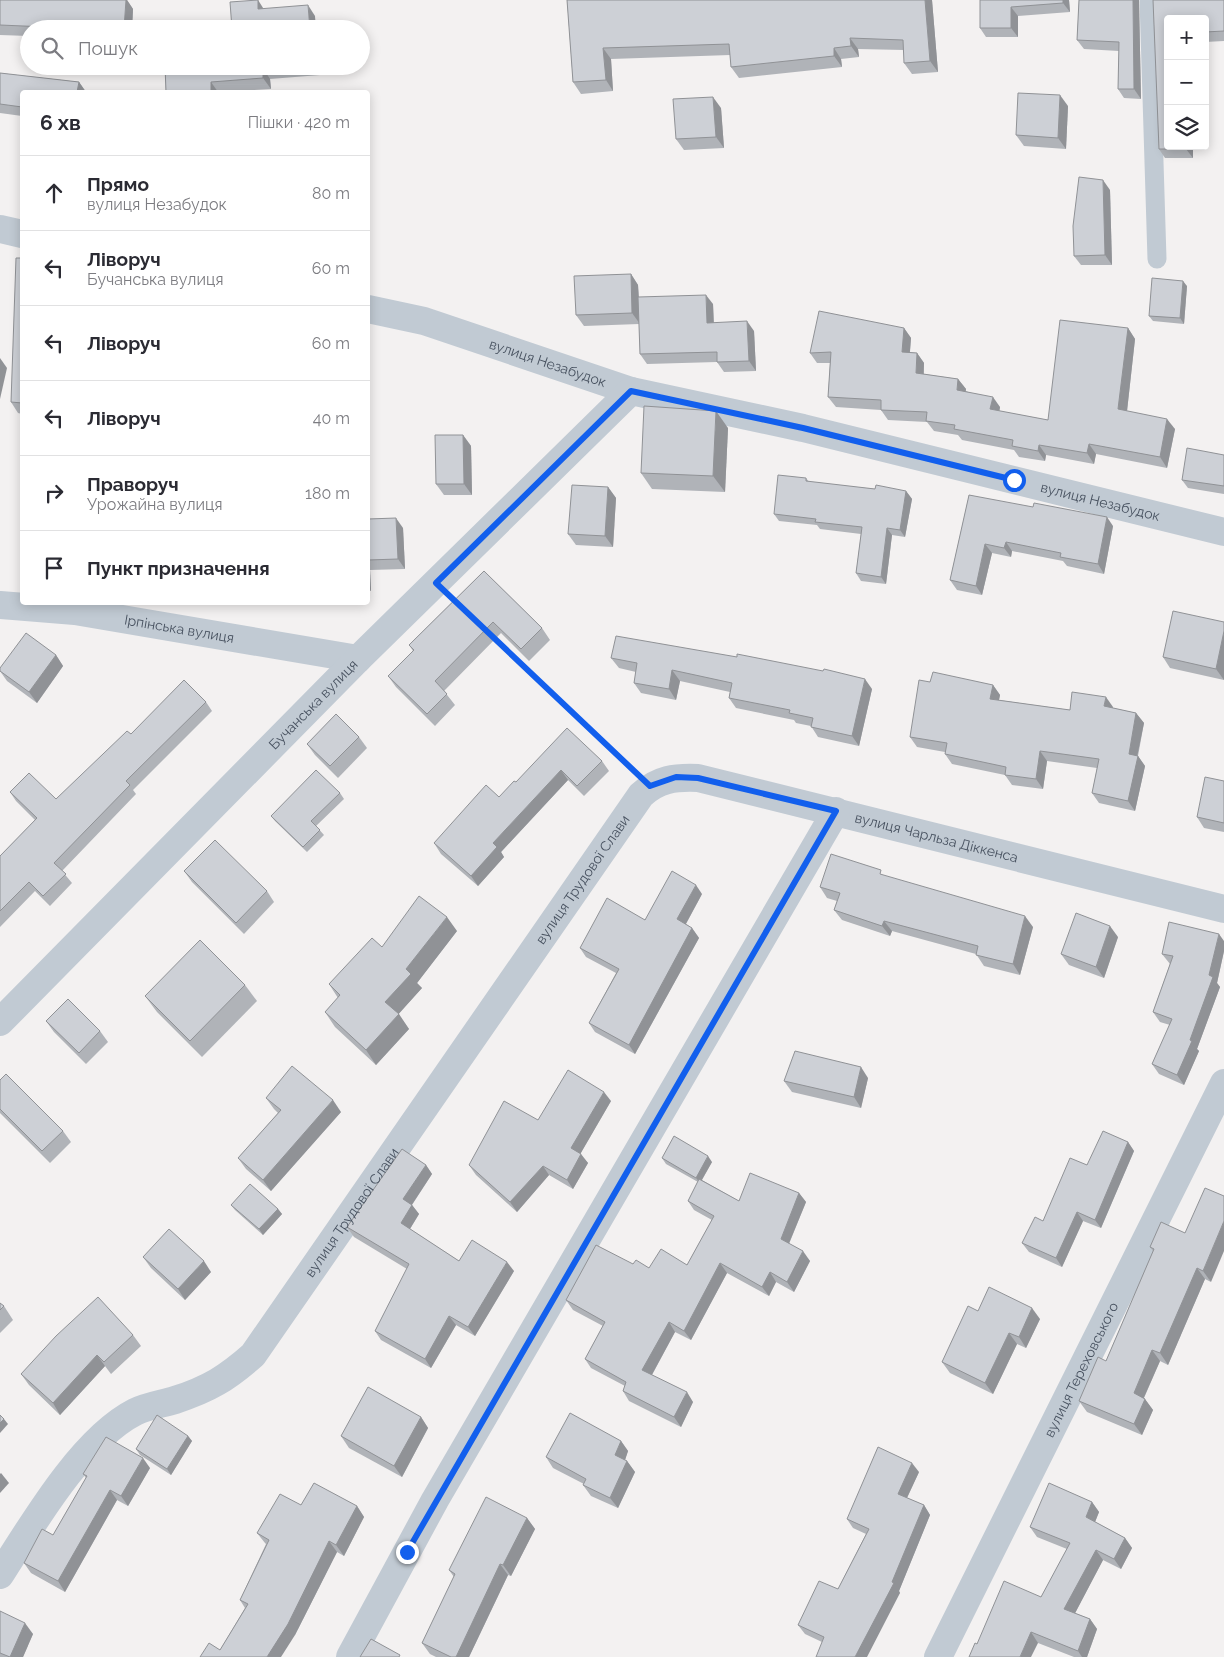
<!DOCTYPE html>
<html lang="uk">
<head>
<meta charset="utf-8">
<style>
	body { margin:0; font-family:Raleway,sans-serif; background:#f7f7f7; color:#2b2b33 }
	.controls { position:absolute; right:15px; top:15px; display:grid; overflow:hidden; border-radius:5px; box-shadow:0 2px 12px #0003 }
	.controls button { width:45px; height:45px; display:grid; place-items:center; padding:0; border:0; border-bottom:1px solid #e1e1e2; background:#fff; color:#2b2b33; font:25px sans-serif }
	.stop { position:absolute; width:15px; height:15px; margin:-11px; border:4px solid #125fed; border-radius:50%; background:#fff }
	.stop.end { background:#125fed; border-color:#fff; box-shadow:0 1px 5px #0008 }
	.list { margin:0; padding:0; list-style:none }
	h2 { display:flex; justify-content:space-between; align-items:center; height:65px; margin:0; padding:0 20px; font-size:21px }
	h2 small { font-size:16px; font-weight:400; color:#7c7c81 }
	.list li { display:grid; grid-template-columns:32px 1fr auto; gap:15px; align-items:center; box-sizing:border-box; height:75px; padding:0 20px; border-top:1px solid #e1e1e2 }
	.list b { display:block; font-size:19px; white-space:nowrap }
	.list p { margin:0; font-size:16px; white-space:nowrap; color:#7c7c81 }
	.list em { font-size:16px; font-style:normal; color:#7c7c81 }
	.icon { flex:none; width:28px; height:28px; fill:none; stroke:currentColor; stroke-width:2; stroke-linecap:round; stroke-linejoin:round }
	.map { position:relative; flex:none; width:1224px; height:1657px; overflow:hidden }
	.search { position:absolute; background:#fff; box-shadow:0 2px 12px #0003; left:20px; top:20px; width:350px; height:55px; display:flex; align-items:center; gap:12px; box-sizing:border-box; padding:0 18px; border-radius:28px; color:#7c7c81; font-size:19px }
	.panel { position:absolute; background:#fff; box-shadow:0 2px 12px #0003; left:20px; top:90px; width:350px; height:515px; border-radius:5px }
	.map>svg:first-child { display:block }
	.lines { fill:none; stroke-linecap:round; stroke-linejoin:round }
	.path { stroke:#75d1ac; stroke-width:3; stroke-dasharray:4 2.5; stroke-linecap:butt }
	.service { stroke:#c1cad3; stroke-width:19 }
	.minor { stroke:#c1cad3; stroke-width:28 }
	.wall { fill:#b0b3b8 }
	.shaded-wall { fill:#909296 }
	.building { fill:#cdd0d6; stroke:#909296 }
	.route { stroke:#125fed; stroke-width:6 }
	.labels { text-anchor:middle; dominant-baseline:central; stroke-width:4.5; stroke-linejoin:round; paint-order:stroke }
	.street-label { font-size:14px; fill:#485260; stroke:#fff }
</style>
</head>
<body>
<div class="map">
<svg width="1224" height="1657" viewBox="0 0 1224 1657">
	<rect width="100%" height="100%" fill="#f3f1f1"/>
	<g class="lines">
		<path class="path" d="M493,637l135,128"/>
		<path class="service" d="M1149,0l8,259"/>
		<g class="minor">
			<path d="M0,229l22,5"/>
			<path id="s1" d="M368,309l56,12 207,70 172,37 421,104"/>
			<path id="s2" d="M0,605l75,6 283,48"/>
			<path id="s3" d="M0,1022l358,-363 273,-268"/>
			<path id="s4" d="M0,1575c32,-50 82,-136 135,-163 12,-6 27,-8 40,-12 34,-11 52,-22 78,-45l388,-560c17,-16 34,-18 57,-17l526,131"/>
			<path d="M350,1657l85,-157 401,-689"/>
			<path id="s5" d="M938,1657l286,-574"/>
		</g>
	</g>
	<g class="wall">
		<path d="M0,0h127l6,9 -1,20h-103v7l-29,-1z"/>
		<path d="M567,0h365l6,72 -26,2 -8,-11v-13l-46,-1 1,8 -18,2 1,8 -103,11 -8,-11 -1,-12 -119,4 2,32 -32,3 -8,-12z"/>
		<path d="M980,0h89l1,12 -52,4v21h-32l-6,-9z"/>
		<path d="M1079,0h60l2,99 -17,-1 -6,-9 1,-38 -35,-2 -7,-9z"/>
		<path d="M1153,0h71v41l-19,1v-23h-37v127h25v12h-28l-6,-9z"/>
		<path d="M165,66h154l1,9 -50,4 1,10 -47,3h-58z"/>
		<path d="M0,73l79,9 7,10h-64v24l-22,-3z"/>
		<path d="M1068,106l-2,43 -42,-3 -8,-11z"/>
		<path d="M721,108l3,40 -40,2 -8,-11z"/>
		<path d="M1110,190l2,75h-31l-7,-9z"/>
		<path d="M22,258v156l-4,-1 -7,-11z"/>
		<path d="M631,274l7,11 1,12 74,7 1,19 40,8 2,40 -32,1 -7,-10 -70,2 -7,-10 -1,-30 -55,2 -8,-11z"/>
		<path d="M1187,286l-3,38 -31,-3 -4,-5z"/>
		<path d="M904,328l7,10 -1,14 7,1 7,10v11l34,5 8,10v2l34,16 -1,4 49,9 80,-92 7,11 -8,72 48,18 -8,39 -71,-14 -2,10 -48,-9 -1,6 -26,-4 -5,-7 -52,-10 -4,-5 -24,-4 -7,-9 -39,-2 -7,-10 -45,-3 -8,-10 2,-34h-13l-7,-10z"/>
		<path d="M728,428l-3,64 -73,-3 -11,-16z"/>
		<path d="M463,435l8,11 1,49h-28l-8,-11z"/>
		<path d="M1224,455v39l-36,-6 -6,-8z"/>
		<path d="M806,478l3,4 66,7 31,2 6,8 -7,38 -13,-2 -6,49 -25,-3 -5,-8 5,-39 -41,-5 -3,-4 -38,-4 -5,-7z"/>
		<path d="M608,487l8,11 -3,49 -37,-2 -8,-11z"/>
		<path d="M969,495l144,31 -9,48 -37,-8 -4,-5 -51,-10 -1,6 -19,-4 -10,42 -25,-5 -7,-10z"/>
		<path d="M368,519l35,9 2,41 -35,1 1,21h-3z"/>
		<path d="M484,571l58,57 8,12 -21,21 -28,-28 -57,58 11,14 -20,21 -39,-39 -8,-11 25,-25 -4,-6z"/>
		<path d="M1224,622v58l-54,-12 -7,-11z"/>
		<path d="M56,655l7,11 -26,37 -30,-22 -7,-10v-3z"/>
		<path d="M611,658l261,31 -13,57 -41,-9 -7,-11 -15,-3 -2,-3 -58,-12 -7,-10 1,-6 -50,-11 -4,19 -35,-7 -7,-10 2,-11 -17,-4z"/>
		<path d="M930,682l63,3 7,10 -1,5 71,10 43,-3v1l23,5 8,10 -6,33 7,10 -10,45 -36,-8 -7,-10 5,-25 -50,-7 -4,28 -31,-4 -7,-10 -53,-11 -7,-10v-2l-28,-5 -7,-10z"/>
		<path d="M206,702l6,9 -79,79 3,4 -74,77 10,12 -22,23 -15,-15 -35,36v-71l35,-36 -19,-19 -6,-9 46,7 75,-65z"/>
		<path d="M359,737l8,11 -29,30 -23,-23 -8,-11z"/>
		<path d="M602,761l7,10 -25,25 -16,-16 -67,72 3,5 -26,29 -37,-32 -7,-11 65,-46 17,-15z"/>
		<path d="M1224,781v51l-20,-4 -7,-11z"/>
		<path d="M340,793l4,6 -28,27 8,9 -17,17 -32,-31 -4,-5z"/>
		<path d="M184,871l83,20 7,11 -30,32 -52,-52z"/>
		<path d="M885,876l148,51 -13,48 -36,-9 -8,-12 -84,-23 -2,5 -48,-16 -8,-10 3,-9 -10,-3 -7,-11z"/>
		<path d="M702,894l-16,30 6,4 7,10 -64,116 -40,-22 -6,-9 27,-50 -30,-16 -6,-9z"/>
		<path d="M457,931l-40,52 5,5 -24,26 11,15 -33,36 -41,-38 -10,-15 13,-14 -9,-14 53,-37z"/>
		<path d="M1118,937l-14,41 -35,-13 -8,-11z"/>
		<path d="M1224,941v10l-7,32 3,4 -23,62 2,2 -15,34 -25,-11 -7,-10 18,-39 -10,-3 -7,-10 17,-48 -8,-10z"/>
		<path d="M245,985l12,16 -55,56 -45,-45 -12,-16z"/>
		<path d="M46,1021l54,10 8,11 -22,22 -32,-32z"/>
		<path d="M868,1078l-7,30 -69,-16 -8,-11z"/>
		<path d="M0,1080l63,51 8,11 -21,21 -50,-50z"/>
		<path d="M266,1098l75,14 -70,79 -25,-22 -8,-11 40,-45 -4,-4z"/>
		<path d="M611,1101l-31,53 8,9 -15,26 -24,-14 -32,37 -41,-37 -7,-10 69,-45z"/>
		<path d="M1128,1142l6,9 -33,77 -18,-7 -21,46 -33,-15 -7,-9 21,-22 44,-56z"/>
		<path d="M662,1158l50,4 -10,18 37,21 60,-8 7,9 -17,42 21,17 -16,31 -18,-10 -7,14 -42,-23 -36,67 -16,-8 -23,43 41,27 -12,25 -52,-26 -6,-10 2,-5 -34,-18 -6,-9 18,-33 -30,-16 -7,-10 67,-36 16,4 38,-3 25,-45 -18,-10 -6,-9 10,-19 -32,-18z"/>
		<path d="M426,1165l6,9 -20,31 7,9 -9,15 49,32 55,10 -39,65 -19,-11 -25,43 -50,-28 -6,-9 32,-62 -53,-32 -7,-10z"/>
		<path d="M231,1205l47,4 4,5 -19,21 -28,-25z"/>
		<path d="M1185,1233l26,49 -6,-3 -37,86 -8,-4 -16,37 9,12 -11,25 -55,-23 -8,-11 27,-40 47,-110 -3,-4z"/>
		<path d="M143,1257l68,15 -26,28 -34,-32z"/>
		<path d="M0,1303l4,3 9,14 -13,13z"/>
		<path d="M978,1311l62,8 -14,29 -9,-4 -24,50 -43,-21 -8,-11z"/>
		<path d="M133,1335l8,11 -30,28 -6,-8 -45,49 -31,-30 -8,-11z"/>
		<path d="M421,1417l7,11 -26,49 -53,-29 -8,-12z"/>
		<path d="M188,1436l4,5 -21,34 -31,-20 -4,-6z"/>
		<path d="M621,1441l7,10 -3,9 2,1 8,11 -17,36 -27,-12 -8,-11 1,-1 -31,-16 -7,-11z"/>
		<path d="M150,1468l-22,38 -11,-6 -52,92 -34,-19 -7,-10 29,-28 33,-57 -3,-4z"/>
		<path d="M919,1472l-12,26 17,7 6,10 -31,76 1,2 -78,49 -17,-8 -7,-9 40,-36 28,-55 -13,-6 -6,-9z"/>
		<path d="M1092,1502l7,10 -4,10 30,16 7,10 -11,21 -18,-9 -28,53 15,6 7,10 -10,28h-13l-36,-14 -61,1 64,-47 26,-48 -30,-12 -7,-10z"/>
		<path d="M301,1505l56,1 7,11 -20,39 -7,-4 -42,83 -75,15 25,-42 -5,-8 26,-56 -1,-1 -8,-10z"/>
		<path d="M527,1518l8,11 -24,47 -3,-1 -39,82h-33l-6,-3 -8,-11 32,-66 -5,-7z"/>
		<path d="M0,1611l33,23 -10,23h-23z"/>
	</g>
	<g class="shaded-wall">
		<path d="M126,0h1l6,9 -1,20h-8z"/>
		<path d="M258,0l7,11 -7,-2z"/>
		<path d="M925,0h7l6,72 -8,-11z"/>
		<path d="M1063,0h6l1,12 -7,-9z"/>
		<path d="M1133,0h6l2,99 -7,-10z"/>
		<path d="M308,5l7,11 1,13h-6z"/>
		<path d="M1011,7l7,9v21l-7,-9z"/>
		<path d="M850,38l8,11 1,8 -8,-11z"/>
		<path d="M603,48l8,11 2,32 -7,-11z"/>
		<path d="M834,48l7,11 1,8 -8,-11z"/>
		<path d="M314,66h5l1,9z"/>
		<path d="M263,68l7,11 1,10 -8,-11z"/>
		<path d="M79,82l7,10h-9z"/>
		<path d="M211,82l7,10h-7z"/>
		<path d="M1060,95l8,11 -2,43 -8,-11z"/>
		<path d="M713,97l8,11 3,40 -8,-11z"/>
		<path d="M1186,146h7v12l-7,-9z"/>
		<path d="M1103,180l7,10 2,75 -7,-10z"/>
		<path d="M631,274l7,11 2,39 -8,-11z"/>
		<path d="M1183,281l4,5 -3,38 -4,-6z"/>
		<path d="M706,295l7,9 1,29 -7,-10z"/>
		<path d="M747,321l7,10 2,40 -7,-10z"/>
		<path d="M904,328l7,10 -2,24 -7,-10z"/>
		<path d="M1128,328l7,11 -9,81 -8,-11z"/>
		<path d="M917,353l7,10 -1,21 -7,-11z"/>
		<path d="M0,358l7,10 -7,31z"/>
		<path d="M958,379l8,10 -2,11 -7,-10z"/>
		<path d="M993,397l7,10 -2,13 -8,-11z"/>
		<path d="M716,411l12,17 -3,64 -12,-16z"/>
		<path d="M1167,419l8,10 -8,39 -7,-11z"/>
		<path d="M463,435l8,11 1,49 -8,-11z"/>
		<path d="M1089,444l7,10 -2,10 -7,-11z"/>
		<path d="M1039,445l7,10 -1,6 -7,-10z"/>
		<path d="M608,487l8,11 -3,49 -8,-11z"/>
		<path d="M906,491l6,8 -7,38 -5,-7z"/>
		<path d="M1107,517l6,9 -9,48 -6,-10z"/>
		<path d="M396,518l7,10 2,41 -7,-10z"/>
		<path d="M887,528l5,7 -6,49 -5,-7z"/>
		<path d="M1006,542l6,9 -1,6 -7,-9z"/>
		<path d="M985,544l7,9 -10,42 -6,-9z"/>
		<path d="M368,567l2,3 1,21 -3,-5z"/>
		<path d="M1224,631v49l-8,-11z"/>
		<path d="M56,655l7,11 -26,37 -8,-11z"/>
		<path d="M672,670l8,11 -4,19 -7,-11z"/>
		<path d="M865,679l7,10 -13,57 -7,-10z"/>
		<path d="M993,685l7,10 -3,14 -7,-10z"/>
		<path d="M1106,697l7,10 -2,9 -7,-10z"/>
		<path d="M1136,713l8,10 -7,34 1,-1 7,10 -10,45 -7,-10 1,-47z"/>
		<path d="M1040,751l7,10 -4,28 -7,-10z"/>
		<path d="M561,770l7,10 -67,72 3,5 -26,29 -7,-10 22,-33z"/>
		<path d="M696,885l6,9 -19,35 -6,-10z"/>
		<path d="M1025,916l8,11 -13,48 -7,-11z"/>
		<path d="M447,917l10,14 -40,52 5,5 -26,29 -11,-15 21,-33z"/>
		<path d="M884,921l8,10 -2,5 -8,-10z"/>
		<path d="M1110,926l8,11 -14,41 -8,-11z"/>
		<path d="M692,928l7,10 -64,116 -6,-9z"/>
		<path d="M1219,934l5,7v10l-7,32 3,4 -23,62 2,2 -15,34 -7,-10 13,-35 19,-65z"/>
		<path d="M399,1014l10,15 -33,36 -10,-15z"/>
		<path d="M861,1067l7,11 -7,30 -7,-11z"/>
		<path d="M604,1092l7,9 -33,57 -7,-10z"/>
		<path d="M333,1100l8,12 -70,79 -8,-11z"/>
		<path d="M1128,1142l6,9 -33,77 -6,-8z"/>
		<path d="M581,1154l7,9 -15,26 -6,-9z"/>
		<path d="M708,1156l4,6 -12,21 -4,-5z"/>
		<path d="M426,1165l6,9 -23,35 -6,-10z"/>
		<path d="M543,1166l6,9 -32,37 -7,-10z"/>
		<path d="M799,1193l7,9 -19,46 -6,-9z"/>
		<path d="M412,1205l7,9 -11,18 -7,-9z"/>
		<path d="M278,1209l4,5 -19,21 -4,-6z"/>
		<path d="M1077,1212l6,9 -21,46 -6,-9z"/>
		<path d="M1224,1221v30l-13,31 -8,-11z"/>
		<path d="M803,1251l7,10 -16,31 -7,-10z"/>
		<path d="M204,1261l7,11 -26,28 -7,-11z"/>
		<path d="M507,1262l7,9 -39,65 -7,-9z"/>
		<path d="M720,1263l7,10 -36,67 -7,-9z"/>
		<path d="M1197,1268l8,11 -37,86 -8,-12z"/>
		<path d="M770,1272l6,10 -7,14 -7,-9z"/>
		<path d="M1032,1308l8,11 -14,29 -7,-11z"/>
		<path d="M449,1316l7,9 -25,43 -6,-9z"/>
		<path d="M669,1322l6,10 -26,48 -7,-10z"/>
		<path d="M1009,1333l8,11 -24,50 -8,-11z"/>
		<path d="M1152,1350l8,11 -19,43 -7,-11z"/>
		<path d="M97,1355l8,11 -45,49 -7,-12z"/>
		<path d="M687,1392l6,10 -12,25 -7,-10z"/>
		<path d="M1145,1399l8,11 -11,25 -8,-11z"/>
		<path d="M421,1417l7,11 -26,49 -8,-11z"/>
		<path d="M4,1419l4,5 -8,9v-10z"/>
		<path d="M188,1436l4,5 -21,34 -4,-6z"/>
		<path d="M621,1441l7,10 -5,15 -8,-11z"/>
		<path d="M143,1458l7,10 -22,38 -7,-10z"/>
		<path d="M627,1461l8,11 -17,36 -8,-10z"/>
		<path d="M912,1463l7,9 -15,32 -6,-10z"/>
		<path d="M1,1473l8,10 -9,10v-19z"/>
		<path d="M110,1490l7,10 -52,92 -7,-11z"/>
		<path d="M1092,1502l7,10 -6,15 -7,-10z"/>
		<path d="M924,1505l6,10 -31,76 1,2 -33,64h-12l37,-75z"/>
		<path d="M357,1506l7,11 -20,39 -8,-11z"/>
		<path d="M527,1518l8,11 -24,47 -8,-11z"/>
		<path d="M1125,1538l7,10 -11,21 -7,-10z"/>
		<path d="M329,1541l8,11 -42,83 -14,22h-14z"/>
		<path d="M1096,1550l7,10 -31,59 -8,-10z"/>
		<path d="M500,1564l8,11 -39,82h-13z"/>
		<path d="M1090,1619l7,10 -10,28h-5l-4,-6z"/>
		<path d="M25,1623l8,11 -10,23h-13z"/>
		<path d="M1031,1632l7,11 -7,14h-11z"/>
	</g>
	<g class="building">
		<path d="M0,0h126l-2,29h-31l-93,-4z"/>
		<path d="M258,0v9l50,-4 2,24h-78l-2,-27z"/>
		<path d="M567,0h358l5,61 -26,2 -1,-23 -53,-2 1,8 -17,2v8l-103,11 -2,-23 -126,4 3,32 -33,2z"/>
		<path d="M980,0h83v3l-52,4v21h-31z"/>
		<path d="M1079,0h54l1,89h-16l1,-47 -42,-2z"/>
		<path d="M1153,0h71v31l-19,1v-13h-37v127h18v3h-27z"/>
		<path d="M165,66h114l-16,2v10l-52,4v10h-45z"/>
		<path d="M0,73l79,9 -2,10h-55v15l-22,-3z"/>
		<path d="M1018,93l42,2 -2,43 -42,-3z"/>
		<path d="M713,97l3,40 -40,2 -3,-40z"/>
		<path d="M1079,177l24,3 2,75 -31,1 -1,-30z"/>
		<path d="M16,258h6v145l-11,-1z"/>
		<path d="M631,274l1,39 -56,2 -2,-39z"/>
		<path d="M1152,278l31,3 -3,37 -31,-2z"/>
		<path d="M706,295l1,28 40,-2 2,40 -32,1v-10l-77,2 -2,-57z"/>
		<path d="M819,311l85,17 -2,24 15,1 -1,20 42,6 -1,11 36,7 -3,12 58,11 12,-100 68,8 -10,81 49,10 -7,38 -71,-13 -2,9 -48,-8 -1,6 -26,-5 1,-6 -59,-11 1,-4 -29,-4 1,-9 -46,-2v-10l-53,-3 3,-45 -21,1z"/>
		<path d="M644,406l72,5 -3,65 -72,-3z"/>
		<path d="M435,435h28l1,49h-28z"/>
		<path d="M1187,448l37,7v31l-42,-6z"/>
		<path d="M778,475l28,3v3l69,8 1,-4 30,6 -6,39 -13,-2 -6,49 -25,-4 6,-46 -47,-5 1,-3 -42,-5z"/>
		<path d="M572,485l36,2 -3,49 -37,-2z"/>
		<path d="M969,495l64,12 1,-4 73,14 -9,47 -38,-7 1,-4 -55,-11 -2,6 -19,-4 -9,42 -26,-6z"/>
		<path d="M396,518l2,41 -30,1v-41z"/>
		<path d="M484,571l58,57 -21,21 -28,-27 -58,59 12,13 -20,20 -39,-38 26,-26 -5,-5z"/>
		<path d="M1173,611l51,11v9l-8,38 -53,-12z"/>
		<path d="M26,633l30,22 -27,37 -29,-21v-3z"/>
		<path d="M616,636l121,21v-3l86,17 1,-2 41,10 -13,57 -41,-9 2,-9 -24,-5 1,-3 -61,-12 3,-15 -60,-13 -3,19 -35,-6 3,-20 -26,-5z"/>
		<path d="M933,672l60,13 -3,14 80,11 2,-18 34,5 -2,9 32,7 -7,41 9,2 -10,45 -36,-8 7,-34 -59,-8 -4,28 -31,-4 1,-8 -61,-13 2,-11 -37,-6 9,-57 11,2z"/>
		<path d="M184,680l22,22 -80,79 4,4 -76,78 12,11 -23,22 -14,-14 -29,29v-55l37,-38 -27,-26 19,-19 27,26 71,-68 4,3z"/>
		<path d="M336,714l23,23 -29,29 -23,-22z"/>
		<path d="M567,728l35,33 -25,25 -16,-16 -68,73 4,4 -26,29 -37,-33 52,-58 13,12 15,-16 2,1z"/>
		<path d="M316,770l24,23 -29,28 9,9 -17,17 -32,-31z"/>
		<path d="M1205,777l19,4v42l-27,-6z"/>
		<path d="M215,840l52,51 -31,32 -52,-52z"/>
		<path d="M831,854l50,16 -1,4 145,42 -12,48 -37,-9 2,-9 -94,-25 -2,5 -48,-16 6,-17 -20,-6z"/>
		<path d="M672,871l24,14 -19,34 15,9 -63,117 -40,-22 30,-54 -39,-21 27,-50 38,22z"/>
		<path d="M419,896l28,21 -41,52 5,5 -26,28 14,12 -33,36 -41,-38 15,-17 -11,-11 43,-46 10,9z"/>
		<path d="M1076,913l34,13 -14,41 -35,-13z"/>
		<path d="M1169,922l50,12 -10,41 4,2 -23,63 2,1 -15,34 -25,-11 20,-45 -19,-7 20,-56 -11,-2z"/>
		<path d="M200,940l45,45 -55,56 -45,-45z"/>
		<path d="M68,999l32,32 -21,22 -33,-32z"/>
		<path d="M795,1051l66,16 -7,30 -70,-16z"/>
		<path d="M292,1066l41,34 -70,80 -25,-22 43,-48 -15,-12z"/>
		<path d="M568,1070l36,22 -33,56 10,6 -14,26 -24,-14 -33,36 -41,-37 35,-64 34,19z"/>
		<path d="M6,1074l57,57 -21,20 -42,-42v-29z"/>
		<path d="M1103,1131l25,11 -33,78 -18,-8 -21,46 -34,-15 13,-26 8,4 27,-63 17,7z"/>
		<path d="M674,1136l34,20 -12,22 -34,-20z"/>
		<path d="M402,1149l24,16 -23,34 9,6 -11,18 58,38 13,-21 35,22 -39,65 -19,-11 -24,43 -50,-28 34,-67 -62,-37z"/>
		<path d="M750,1173l49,20 -18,46 22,12 -16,31 -17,-10 -8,15 -42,-24 -36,68 -15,-9 -27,48 45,22 -13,25 -51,-26 3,-9 -41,-23 20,-37 -39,-22 30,-55 37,19 3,-4 13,8 12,-19 26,16 27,-49 -26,-15 11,-22 40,22z"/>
		<path d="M250,1184l28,25 -19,20 -28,-24z"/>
		<path d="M1205,1188l19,8v25l-21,50 -6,-3 -37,85 -8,-3 -18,43 11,6 -11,25 -55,-23 19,-44 8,4 48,-112 -4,-2 11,-25 24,11z"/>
		<path d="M169,1229l35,32 -26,28 -35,-32z"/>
		<path d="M989,1287l43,21 -13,29 -10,-4 -24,50 -43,-21 26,-56 10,5z"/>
		<path d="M98,1297l35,38 -29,27 -7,-7 -44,48 -32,-29 35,-38z"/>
		<path d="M0,1303l4,3 -4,4z"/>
		<path d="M368,1387l53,30 -27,49 -53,-30z"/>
		<path d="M570,1413l51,28 -6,14 12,6 -17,37 -27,-13 3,-6 -40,-22z"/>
		<path d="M0,1415l4,4 -4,4z"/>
		<path d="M157,1415l31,21 -21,33 -31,-20z"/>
		<path d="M106,1437l37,21 -22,38 -11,-6 -52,91 -34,-18 18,-34 11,6 34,-59 -4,-2z"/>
		<path d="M878,1447l34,16 -14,31 26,11 -32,77 2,1 -39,74h-39l8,-20 -26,-12 21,-44 19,8 31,-60 -22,-10z"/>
		<path d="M314,1483l43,23 -21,39 -7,-4 -41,83 -21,33h-67l9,-14 11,7 28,-46 -8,-4 29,-60 -12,-7 23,-39 21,11z"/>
		<path d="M1049,1483l43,19 -6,15 39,21 -11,21 -18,-9 -32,59 26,10 -12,32 -47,-19 -11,25h-51l6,-14 2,1 27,-63 37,16 29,-54 -40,-16z"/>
		<path d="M486,1497l41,21 -24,47 -3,-1 -44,93h-5l-29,-14 33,-69 -6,-4z"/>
		<path d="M0,1611l25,12 -15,34 -10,-4z"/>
		<path d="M371,1639l29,16 -1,2h-39z"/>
	</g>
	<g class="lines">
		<path class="route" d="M407,1552l429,-741 -138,-33 -22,-1 -26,9 -214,-203 195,-192 172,37 211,52"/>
	</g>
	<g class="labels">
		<g class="street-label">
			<text stroke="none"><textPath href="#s1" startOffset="188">вулиця Незабудок</textPath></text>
			<text stroke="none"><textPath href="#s1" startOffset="758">вулиця Незабудок</textPath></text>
			<text stroke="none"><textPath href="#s2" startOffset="181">Ірпінська вулиця</textPath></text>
			<text stroke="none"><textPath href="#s3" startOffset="446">Бучанська вулиця</textPath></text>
			<text stroke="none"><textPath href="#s4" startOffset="1335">вулиця Чарльза Діккенса</textPath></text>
			<text stroke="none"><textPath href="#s4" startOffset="925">вулиця Трудової Слави</textPath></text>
			<text stroke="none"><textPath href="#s4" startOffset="520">вулиця Трудової Слави</textPath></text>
			<text stroke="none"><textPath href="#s5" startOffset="321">вулиця Тереховського</textPath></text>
		</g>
	</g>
</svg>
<div class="controls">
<button>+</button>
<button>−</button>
<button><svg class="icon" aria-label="layers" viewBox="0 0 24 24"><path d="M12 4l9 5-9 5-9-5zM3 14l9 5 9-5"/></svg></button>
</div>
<div class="stop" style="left:1014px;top:480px"></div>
<div class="stop end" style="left:407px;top:1552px"></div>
<div class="search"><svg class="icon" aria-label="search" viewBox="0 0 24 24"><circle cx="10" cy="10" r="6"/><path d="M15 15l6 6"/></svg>Пошук</div>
<section class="panel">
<h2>6 хв<small>Пішки · 420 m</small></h2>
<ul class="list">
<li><svg class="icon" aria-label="ahead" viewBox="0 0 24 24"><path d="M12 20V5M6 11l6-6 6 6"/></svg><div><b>Прямо</b><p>вулиця Незабудок</p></div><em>80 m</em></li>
<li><svg class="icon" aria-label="left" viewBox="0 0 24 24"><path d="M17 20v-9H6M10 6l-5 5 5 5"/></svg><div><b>Ліворуч</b><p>Бучанська вулиця</p></div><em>60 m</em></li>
<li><svg class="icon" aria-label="left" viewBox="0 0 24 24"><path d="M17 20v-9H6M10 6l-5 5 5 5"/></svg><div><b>Ліворуч</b></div><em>60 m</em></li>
<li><svg class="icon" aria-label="left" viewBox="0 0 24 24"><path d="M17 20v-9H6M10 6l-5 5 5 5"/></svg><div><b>Ліворуч</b></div><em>40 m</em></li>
<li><svg class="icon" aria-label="right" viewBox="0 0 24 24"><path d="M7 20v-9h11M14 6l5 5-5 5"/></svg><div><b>Праворуч</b><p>Урожайна вулиця</p></div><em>180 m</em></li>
<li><svg class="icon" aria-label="arrive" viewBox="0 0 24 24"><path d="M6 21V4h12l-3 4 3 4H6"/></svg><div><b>Пункт призначення</b></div></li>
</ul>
</section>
</div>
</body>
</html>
